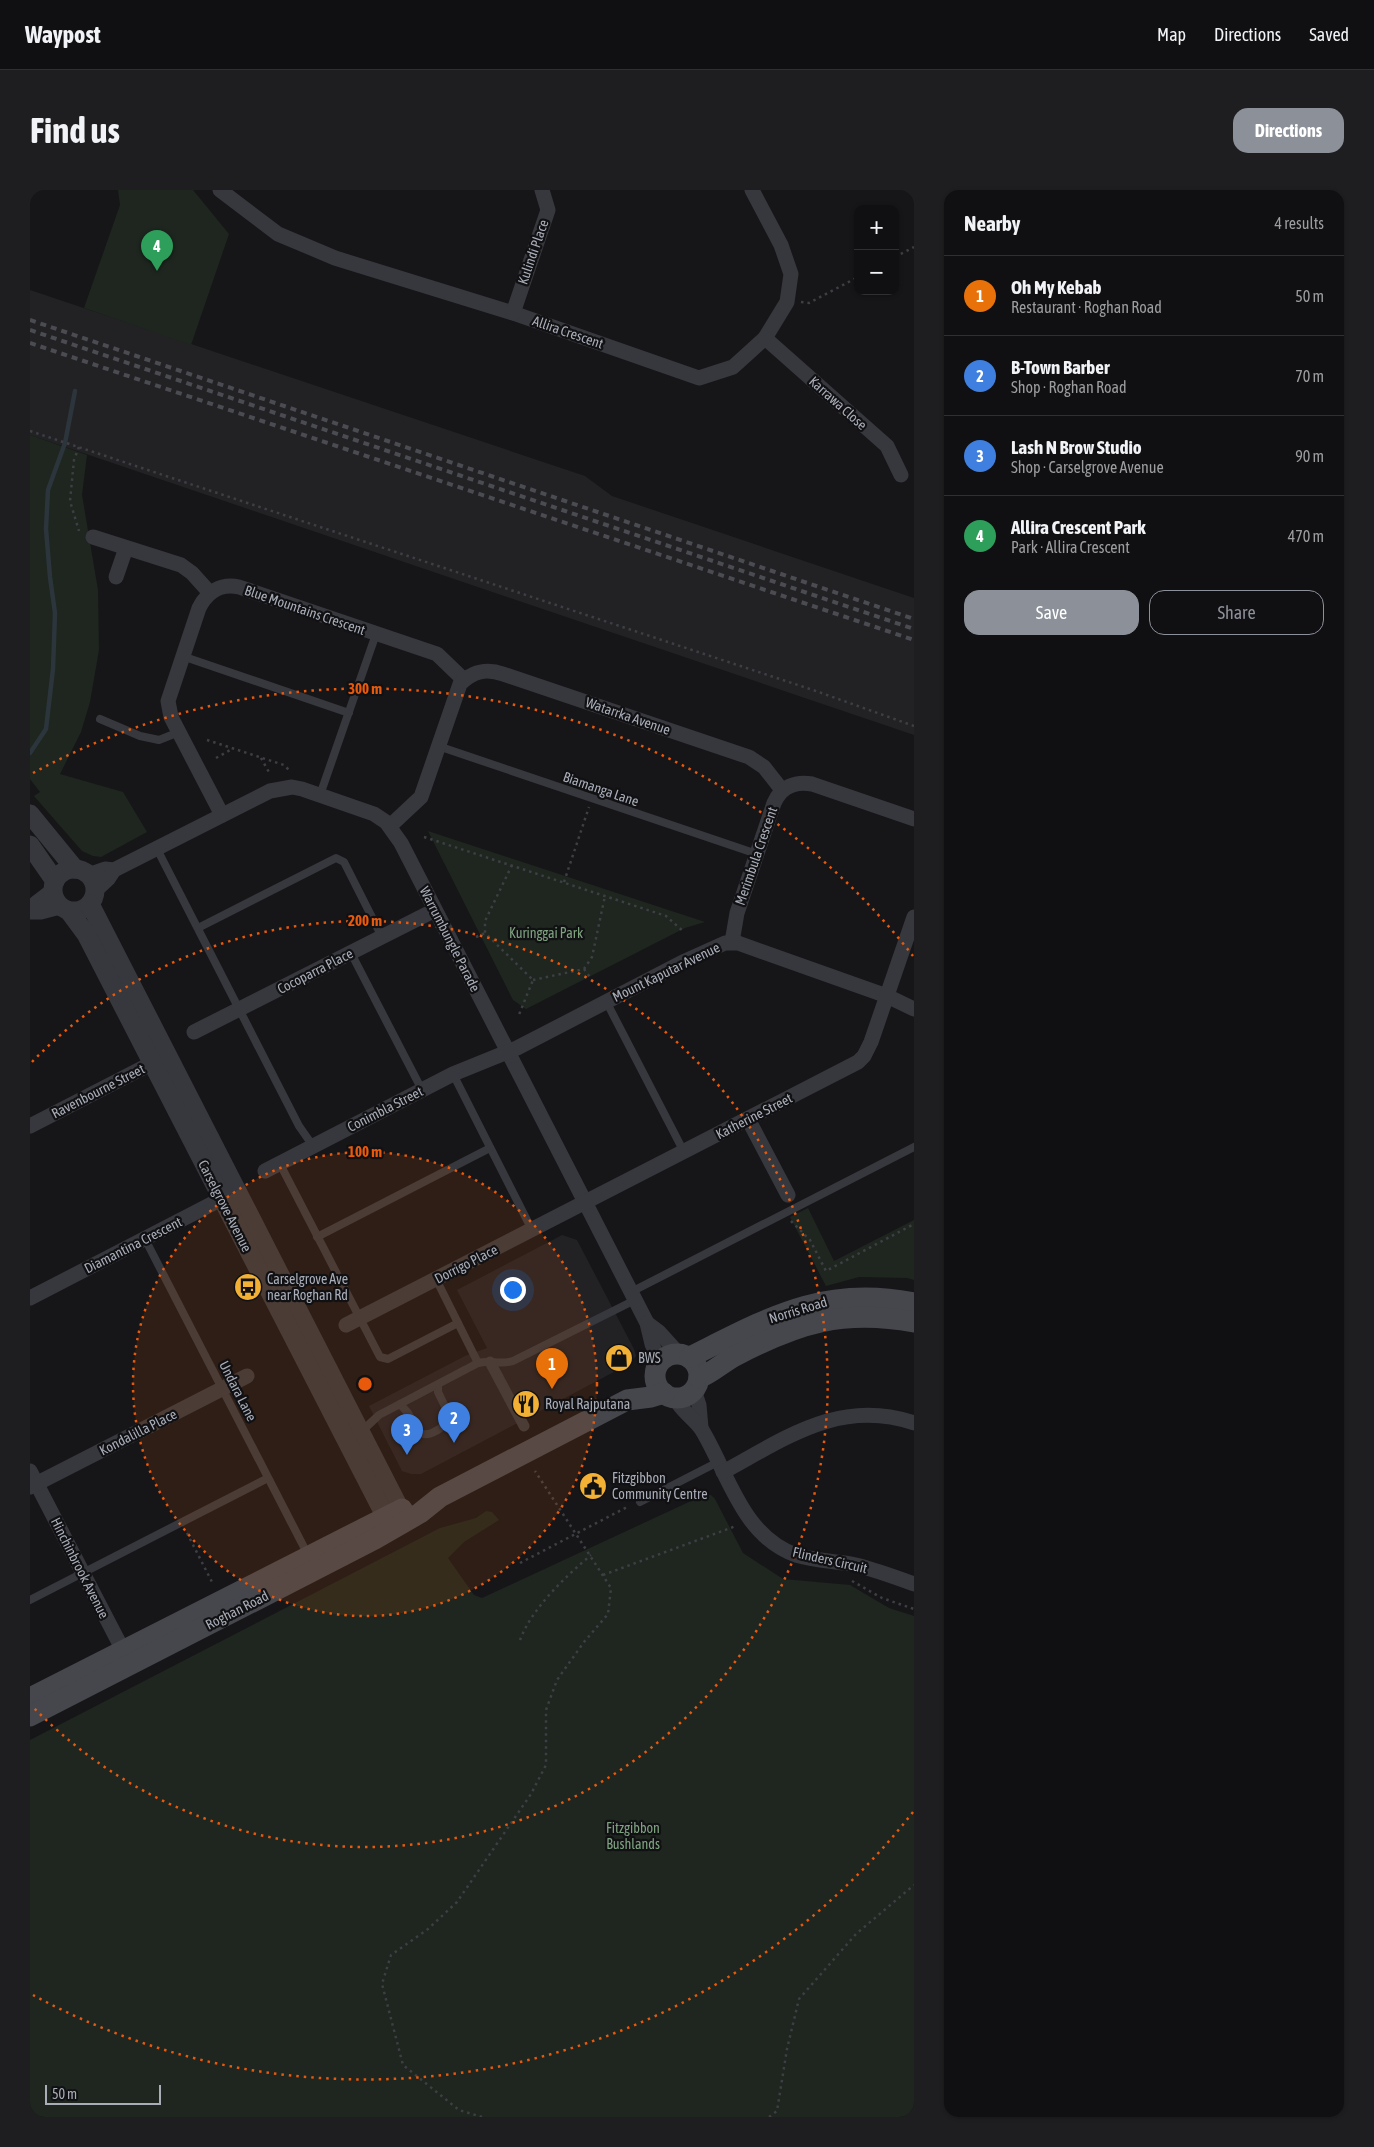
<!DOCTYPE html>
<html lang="en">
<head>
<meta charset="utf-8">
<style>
	body { margin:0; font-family:"Asap Condensed",sans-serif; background:#1e1e20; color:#f1f3f6 }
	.controls { position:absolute; right:15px; top:15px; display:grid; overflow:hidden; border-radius:10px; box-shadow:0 1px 4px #0004 }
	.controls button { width:45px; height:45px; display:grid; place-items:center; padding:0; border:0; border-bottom:1px solid #303032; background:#101012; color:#f1f3f6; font:25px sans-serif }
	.scale { position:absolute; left:15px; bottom:12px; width:116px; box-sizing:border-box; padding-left:5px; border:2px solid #a8adb8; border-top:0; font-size:14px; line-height:18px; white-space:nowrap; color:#a8adb8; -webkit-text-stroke:4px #111113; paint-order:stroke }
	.you { position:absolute; left:482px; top:1099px; width:18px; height:18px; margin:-12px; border:4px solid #fff; border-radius:50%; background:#1a73e8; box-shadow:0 0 0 8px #1a73e833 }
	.badge { display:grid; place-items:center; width:32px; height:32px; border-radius:50%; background:#8c9099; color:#fff; font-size:16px; font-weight:700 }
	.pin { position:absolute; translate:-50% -41px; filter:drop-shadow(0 1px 2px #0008) }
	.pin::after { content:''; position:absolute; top:26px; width:18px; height:15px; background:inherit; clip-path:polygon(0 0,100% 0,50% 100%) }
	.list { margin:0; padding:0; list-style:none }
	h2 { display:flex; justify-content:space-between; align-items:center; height:65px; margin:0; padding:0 20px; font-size:21px }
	h2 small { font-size:16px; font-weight:400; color:#9c9d9f }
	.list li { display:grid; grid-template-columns:32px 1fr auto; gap:15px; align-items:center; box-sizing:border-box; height:80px; padding:0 20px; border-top:1px solid #303032 }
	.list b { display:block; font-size:19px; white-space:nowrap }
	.list p { margin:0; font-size:16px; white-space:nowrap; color:#9c9d9f }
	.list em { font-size:16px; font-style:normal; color:#9c9d9f }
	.actions { display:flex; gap:10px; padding:15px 20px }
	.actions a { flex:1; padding:11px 0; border:1px solid #8c9099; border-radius:15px; text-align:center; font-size:18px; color:#8c9099 }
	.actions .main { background:#8c9099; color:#fff }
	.map { position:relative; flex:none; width:884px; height:1927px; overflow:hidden; border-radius:15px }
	header { display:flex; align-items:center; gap:30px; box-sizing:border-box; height:70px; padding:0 25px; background:#101012; border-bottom:1px solid #303032 }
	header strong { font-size:24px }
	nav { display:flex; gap:28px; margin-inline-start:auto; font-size:18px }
	.intro { display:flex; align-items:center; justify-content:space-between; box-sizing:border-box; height:120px; padding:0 30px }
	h1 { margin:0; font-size:35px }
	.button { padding:12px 22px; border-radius:15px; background:#8c9099; color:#fff; font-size:18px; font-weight:700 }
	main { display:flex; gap:30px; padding:0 30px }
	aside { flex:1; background:#101012; border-radius:15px; box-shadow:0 1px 4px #0004 }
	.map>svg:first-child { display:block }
	.built { fill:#222225 }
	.green { fill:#1e261f }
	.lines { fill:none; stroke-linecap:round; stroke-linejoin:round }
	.stream { stroke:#2c353c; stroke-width:4.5 }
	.path { stroke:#3d3f44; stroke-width:2.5; stroke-dasharray:2.5 4; stroke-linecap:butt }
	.service { stroke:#37383d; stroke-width:8 }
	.pedestrian { stroke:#37383d; stroke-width:11 }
	.minor { stroke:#37383d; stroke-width:15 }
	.tertiary { stroke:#37383d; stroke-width:19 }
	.secondary { stroke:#45474d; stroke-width:21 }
	.rail { stroke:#4a4c52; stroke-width:4; stroke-dasharray:6 5; stroke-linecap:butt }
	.ring { fill:none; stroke:#e8590c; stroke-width:2.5; stroke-dasharray:2.5 5 }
	.labels { text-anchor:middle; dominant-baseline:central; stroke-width:4.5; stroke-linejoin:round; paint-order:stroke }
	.street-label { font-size:14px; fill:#a8adb8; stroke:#111113 }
	.park-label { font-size:14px; fill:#7fa381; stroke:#111113 }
	.poi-label { font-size:14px; fill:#a8adb8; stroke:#111113; text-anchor:start }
	.centre { fill:#e8590c; stroke:#111113; stroke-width:2.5 }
	.ring-label { font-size:15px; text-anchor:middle; font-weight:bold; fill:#e8590c; stroke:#111113; stroke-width:4.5; stroke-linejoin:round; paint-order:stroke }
</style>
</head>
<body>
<header>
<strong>Waypost</strong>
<nav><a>Map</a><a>Directions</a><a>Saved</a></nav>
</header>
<div class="intro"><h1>Find us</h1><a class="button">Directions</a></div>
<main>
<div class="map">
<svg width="884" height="1927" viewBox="0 0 884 1927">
	<rect width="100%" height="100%" fill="#161618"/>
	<g class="built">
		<path d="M0,100l555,186 27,20 302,102v137l-884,-300z"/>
		<path d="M532,1045l15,5 57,109 2,7 -7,8 -208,110h-10l-9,-3 -33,-65 96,-50 22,-8 -30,-58z"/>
	</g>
	<g class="green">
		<path d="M88,0h75l36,44 -38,111 -107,-37 36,-103z"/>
		<path d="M0,245l57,20 -5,40 16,95 1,60 -9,52 -9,30 -21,42 63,18 24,40 -46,25 -8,-1 -11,-5 -48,-55 6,-4 -10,-13z"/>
		<path d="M398,641l277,91 -20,6 -159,81 -13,-9z"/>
		<path d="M778,1018l26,53 80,-41v60l-7,-2 -48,-1 -33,9 -36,-69z"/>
		<path d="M674,1305h7l4,4 28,54 40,26 67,6 39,23 25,8v501h-884v-377l410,-212 36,-10 10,-7 6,1 7,8 -35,22 -16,16 26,37 8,3z"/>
	</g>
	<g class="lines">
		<path class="stream" d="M0,563l16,-24 7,-60 2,-56 -5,-36 -4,-48 2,-39 17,-47 10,-52"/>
		<g class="path">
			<path d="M865,67l19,-10"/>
			<path d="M771,112l8,1 49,-26"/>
			<path d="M0,241l783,259 101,36"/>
			<path d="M49,257l-5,13 -4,41 9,30"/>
			<path d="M177,550l77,25 5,5"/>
			<path d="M186,568l16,-9"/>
			<path d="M231,568l9,16"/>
			<path d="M394,647l242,79 18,16"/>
			<path d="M482,675l-27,56v12l48,47 -15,37"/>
			<path d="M534,692l25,-75"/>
			<path d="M446,747l9,-4"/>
			<path d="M554,779l8,11"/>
			<path d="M503,790l51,-11 8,-12 13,-61"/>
			<path d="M761,1031l19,19 16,31 88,-47"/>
			<path d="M157,1343l26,51"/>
			<path d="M490,1373l109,-57"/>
			<path d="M573,1385l133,-49"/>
			<path d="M822,1391l30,17 32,11"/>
			<path d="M490,1450c12,-32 45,-63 71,-85"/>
			<path d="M452,1927l-23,-7 -56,-45 -21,-81 9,-29 37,-26 29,-27 74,-108 15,-29v-55l11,-30 27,-38 24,-28 3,-26 -76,-117"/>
			<path d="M739,1927l8,-6 10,-62 12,-50 57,-65 58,-49"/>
		</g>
		<g class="service">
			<path d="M152,466l167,57"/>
			<path d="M70,529l40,17 19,4 20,-8"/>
			<path d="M408,556l319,108"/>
			<path d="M290,605l56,-161"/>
			<path d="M127,659l142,277 14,20"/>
			<path d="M168,738l138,-70 8,4 38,75"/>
			<path d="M321,763l71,137"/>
			<path d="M576,811l78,151"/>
			<path d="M423,884l79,156"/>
			<path d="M250,974l100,193 8,2 70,-36"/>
			<path d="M287,1047l173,-89"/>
			<path d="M115,1049l163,316"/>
			<path d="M406,1089l42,84"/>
			<path d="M601,1102l283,-145"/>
			<path d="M370,1214l8,9 12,20c9,5 27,-7 30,-16l-12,-25v-7"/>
			<path d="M332,1241l17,-16 99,-52c13,-3 23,2 35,-2l122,-61"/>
			<path d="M610,1312l78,-40"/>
			<path d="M0,1410l238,-122"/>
		</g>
		<path class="pedestrian" d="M460,1172l34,64"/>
		<g class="minor">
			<path d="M190,0l58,44 57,24 178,55 186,65 34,-11 32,-29 22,-36 4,-28 -10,-29 -29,-55"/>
			<path d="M483,123l35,-103 -6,-20"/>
			<path d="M735,148l122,108 14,29"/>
			<path d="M63,347l88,28 11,8 18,20"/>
			<path d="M86,387l10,-29"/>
			<path d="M192,625l-51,-98 -3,-16 31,-93c8,-16 22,-25 40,-21l198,67 27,26"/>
			<path d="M360,636l31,-29 39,-113c13,-13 26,-16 43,-10l246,83 15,10 18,23"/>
			<path d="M58,685l17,-6 9,1"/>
			<path d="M65,701l13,-12 6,-9 156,-79 22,-4 10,2 72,25 12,8 15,21 246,480 5,21 8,19"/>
			<path d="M2,721l4,-8 17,-13"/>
			<path d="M0,722h11l19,-5"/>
			<path d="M702,752l5,-29 37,-110c7,-16 21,-22 38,-19l102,35"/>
			<path d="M164,842l241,-122"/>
			<path d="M718,929l40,76"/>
			<path d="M0,936l132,-68"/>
			<path d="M235,981l188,-97 64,-26 168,-87 40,-18h13l25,9 124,44 27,13"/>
			<path d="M0,1108l201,-104"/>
			<path d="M617,1133l12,9 20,22"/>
			<path d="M316,1135l512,-263 6,-6 7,-14 43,-125"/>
			<path d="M664,1200l5,15 2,23"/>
			<path d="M645,1208c6,13 19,20 27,32 26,43 40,106 94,125 19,6 40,6 60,10 20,5 39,12 58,19"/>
			<path d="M0,1281l97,187"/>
			<path d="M693,1282c63,-34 117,-74 191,-49"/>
			<path d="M0,1297l217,-111"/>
		</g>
		<g class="tertiary">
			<path d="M0,624l45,55"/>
			<path d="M0,655l25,36"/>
			<circle cx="44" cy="700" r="21"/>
			<path d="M60,714l316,617"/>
			<path d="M39,721l17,23 306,595"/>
		</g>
		<g class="secondary">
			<circle cx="647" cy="1186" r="22"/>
			<path d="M660,1167c78,-39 133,-72 224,-54"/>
			<path d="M669,1188c13,-5 23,-15 36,-22 63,-33 108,-47 179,-34"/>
			<path d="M0,1508l372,-189"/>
			<path d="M0,1526l345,-177 45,-26 20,-16 187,-97 24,-3 13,-4"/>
		</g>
		<g class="rail">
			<path d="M0,130l884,299"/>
			<path d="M0,140l884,299"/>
			<path d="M0,153l884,297"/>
		</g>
	</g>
	<circle cx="335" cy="1194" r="232" fill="#e8590c" fill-opacity=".12"/>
	<g class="ring">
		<circle cx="335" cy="1194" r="232"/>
		<path d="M2 872A463 463 0 1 1 2 1516"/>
		<path d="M883 1622A695 695 0 0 1 3 1805M3 583A695 695 0 0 1 883 766"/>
	</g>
	<defs>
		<g id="bus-disc" transform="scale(1.4375)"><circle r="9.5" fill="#f2b134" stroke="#111113"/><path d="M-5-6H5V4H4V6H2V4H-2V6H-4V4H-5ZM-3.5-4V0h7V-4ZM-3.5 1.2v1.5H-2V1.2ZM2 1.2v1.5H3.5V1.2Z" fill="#111"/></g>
		<g id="shop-disc" transform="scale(1.4375)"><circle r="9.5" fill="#f2b134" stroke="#111113"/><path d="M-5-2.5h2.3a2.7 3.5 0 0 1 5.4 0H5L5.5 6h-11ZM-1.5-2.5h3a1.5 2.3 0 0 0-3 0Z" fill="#111"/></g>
		<g id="restaurant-disc" transform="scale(1.4375)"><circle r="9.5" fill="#f2b134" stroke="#111113"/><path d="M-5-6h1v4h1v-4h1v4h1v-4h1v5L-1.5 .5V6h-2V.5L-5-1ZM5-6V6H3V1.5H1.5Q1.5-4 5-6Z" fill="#111"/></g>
		<g id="civic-disc" transform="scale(1.4375)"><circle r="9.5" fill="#f2b134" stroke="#111113"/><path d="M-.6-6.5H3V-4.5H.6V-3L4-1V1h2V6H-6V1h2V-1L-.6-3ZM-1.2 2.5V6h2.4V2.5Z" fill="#111"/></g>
	</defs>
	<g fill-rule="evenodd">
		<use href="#bus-disc" x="218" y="1097"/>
		<use href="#shop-disc" x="589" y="1168"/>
		<use href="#restaurant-disc" x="496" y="1214"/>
		<use href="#civic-disc" x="563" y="1296"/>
	</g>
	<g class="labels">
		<g class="street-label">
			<text transform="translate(503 62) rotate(-71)">Kulindi Place</text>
			<text transform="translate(538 142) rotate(19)">Allira Crescent</text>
			<text transform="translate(808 213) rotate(42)">Karrawa Close</text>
			<text transform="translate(275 420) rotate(19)">Blue Mountains Crescent</text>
			<text transform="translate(598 526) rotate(19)">Watarrka Avenue</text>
			<text transform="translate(571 599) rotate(19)">Biamanga Lane</text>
			<text transform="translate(726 666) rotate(-71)">Merimbula Crescent</text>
			<text transform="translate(420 749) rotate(63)">Warrumbungle Parade</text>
			<text transform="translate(285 781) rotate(-27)">Cocoparra Place</text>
			<text transform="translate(636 782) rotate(-26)">Mount Kaputar Avenue</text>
			<text transform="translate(68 901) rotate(-27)">Ravenbourne Street</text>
			<text transform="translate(355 919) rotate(-27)">Conimbla Street</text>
			<text transform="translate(724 926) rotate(-27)">Katherine Street</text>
			<text transform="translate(195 1016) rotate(63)">Carselgrove Avenue</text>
			<text transform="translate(103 1055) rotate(-27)">Diamantina Crescent</text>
			<text transform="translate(436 1074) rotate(-27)">Dorrigo Place</text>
			<text transform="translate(768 1120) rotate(-17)">Norris Road</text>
			<text transform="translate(208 1201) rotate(63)">Undara Lane</text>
			<text transform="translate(108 1242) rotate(-27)">Kondalilla Place</text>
			<text transform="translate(800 1370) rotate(13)">Flinders Circuit</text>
			<text transform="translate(50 1378) rotate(63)">Hinchinbrook Avenue</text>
			<text transform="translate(207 1420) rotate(-27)">Roghan Road</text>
		</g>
		<g class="park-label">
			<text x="516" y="743">Kuringgai Park</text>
			<text x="603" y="1638">Fitzgibbon<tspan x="603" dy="16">Bushlands</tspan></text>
		</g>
		<g class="poi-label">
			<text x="237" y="1089">Carselgrove Ave<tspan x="237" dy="16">near Roghan Rd</tspan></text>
			<text x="608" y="1168">BWS</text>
			<text x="515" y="1214">Royal Rajputana</text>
			<text x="582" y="1288">Fitzgibbon<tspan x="582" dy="16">Community Centre</tspan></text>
		</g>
	</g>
	<circle cx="335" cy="1194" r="8" class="centre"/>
	<g class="ring-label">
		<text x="335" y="504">300 m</text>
		<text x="335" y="736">200 m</text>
		<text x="335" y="967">100 m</text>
	</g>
</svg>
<div class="controls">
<button>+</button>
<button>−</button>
</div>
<div class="scale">50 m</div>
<div class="you"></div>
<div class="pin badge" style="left:522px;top:1199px;background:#e8710a">1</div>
<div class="pin badge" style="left:424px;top:1253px;background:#3f7fe0">2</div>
<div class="pin badge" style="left:377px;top:1265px;background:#3f7fe0">3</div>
<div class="pin badge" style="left:127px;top:81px;background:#2e9e5b">4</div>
</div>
<aside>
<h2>Nearby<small>4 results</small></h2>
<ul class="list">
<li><span class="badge" style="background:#e8710a">1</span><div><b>Oh My Kebab</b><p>Restaurant · Roghan Road</p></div><em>50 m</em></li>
<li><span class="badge" style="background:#3f7fe0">2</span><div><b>B-Town Barber</b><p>Shop · Roghan Road</p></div><em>70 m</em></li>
<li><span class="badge" style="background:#3f7fe0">3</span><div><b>Lash N Brow Studio</b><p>Shop · Carselgrove Avenue</p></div><em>90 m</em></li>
<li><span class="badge" style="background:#2e9e5b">4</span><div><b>Allira Crescent Park</b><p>Park · Allira Crescent</p></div><em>470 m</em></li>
</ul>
<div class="actions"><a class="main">Save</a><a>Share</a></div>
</aside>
</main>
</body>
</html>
